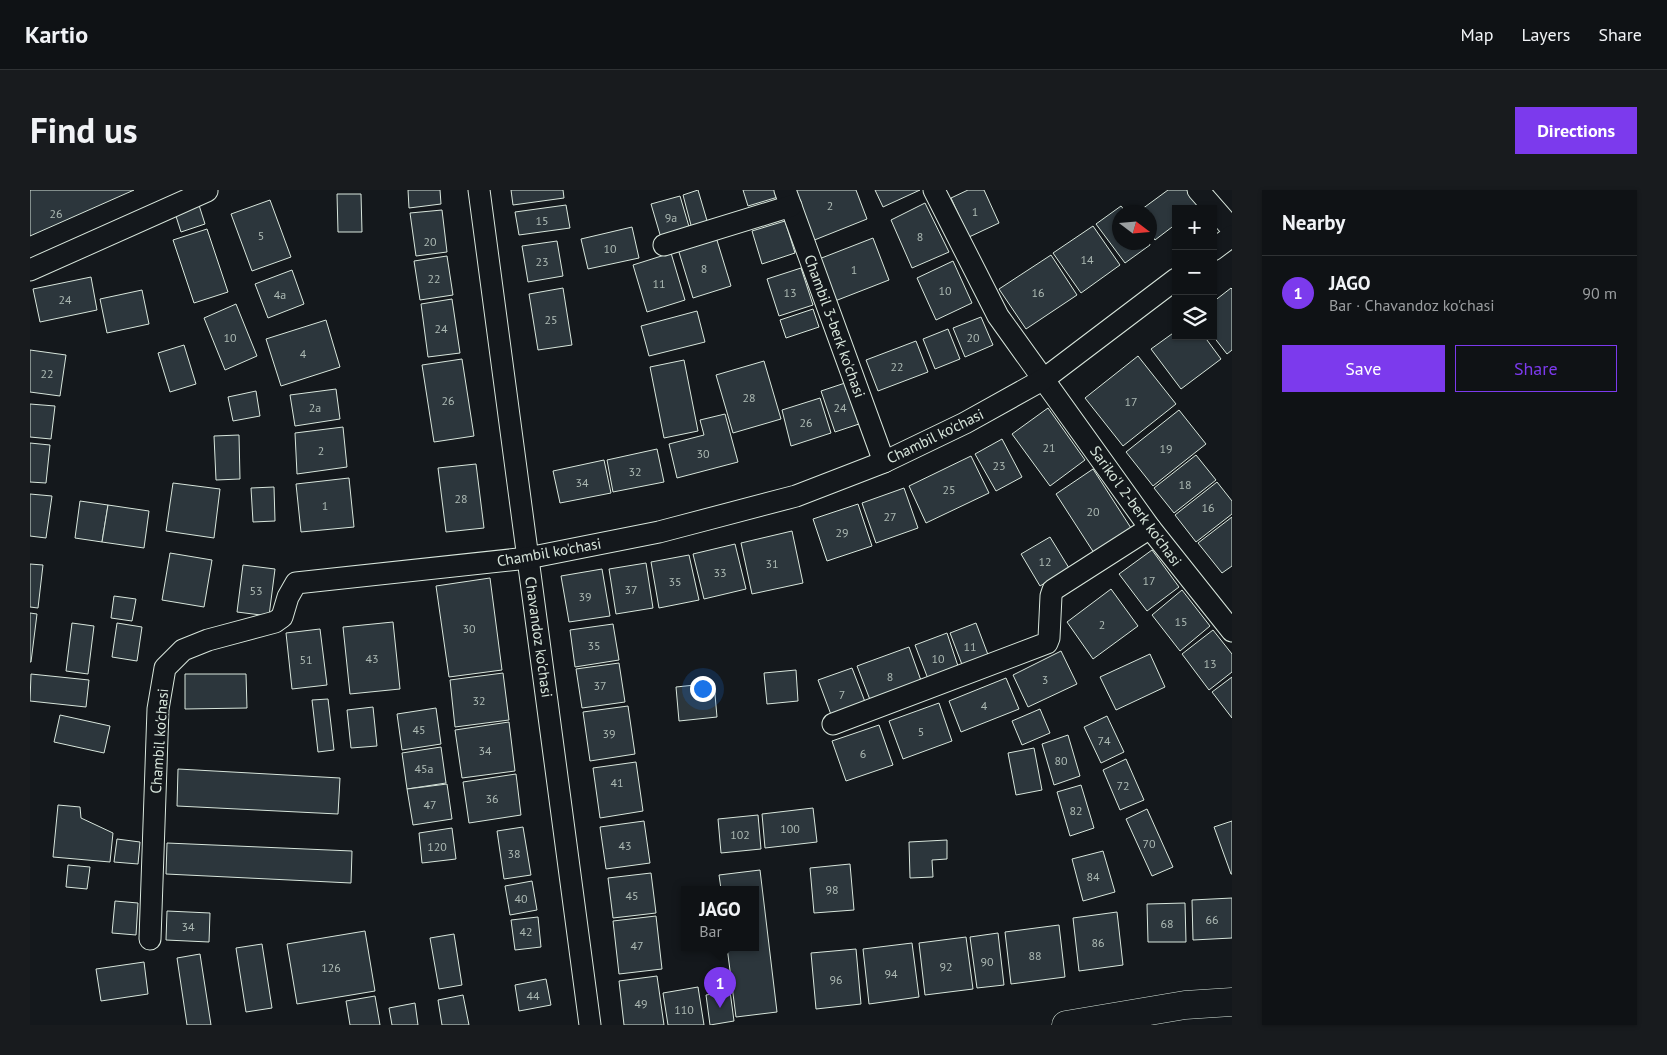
<!DOCTYPE html>
<html lang="en">
<head>
<meta charset="utf-8">
<style>
	body { margin:0; font-family:"PT Sans",sans-serif; background:#181b1e; color:#f1f3f6 }
	.controls { position:absolute; right:15px; top:15px; display:grid; overflow:hidden; border-radius:0px; box-shadow:0 1px 4px #0004 }
	.controls button { width:45px; height:45px; display:grid; place-items:center; padding:0; border:0; border-bottom:1px solid #2f3234; background:#0f1215; color:#f1f3f6; font:25px sans-serif }
	.compass { position:absolute; left:1082px; top:15px; width:45px; height:45px; border-radius:50%; background:#0f1215; box-shadow:0 1px 4px #0004; rotate:106deg }
	.you { position:absolute; left:672px; top:498px; width:18px; height:18px; margin:-12px; border:4px solid #fff; border-radius:50%; background:#1a73e8; box-shadow:0 0 0 8px #1a73e833 }
	.badge { display:grid; place-items:center; width:32px; height:32px; border-radius:50%; background:#7c3aed; color:#fff; font-size:16px; font-weight:700 }
	.pin { position:absolute; translate:-50% -41px; filter:drop-shadow(0 1px 2px #0008) }
	.pin::after { content:''; position:absolute; top:26px; width:18px; height:15px; background:inherit; clip-path:polygon(0 0,100% 0,50% 100%) }
	.popup { position:absolute; left:651px; top:696px; width:78px; height:65px; box-sizing:border-box; display:grid; place-content:center; border-radius:0px; background:#0f1215; filter:drop-shadow(0 1px 4px #0005); font-size:16px; white-space:nowrap; color:#9b9ea0 }
	.popup b { font-size:19px; color:#f1f3f6 }
	.popup::after { content:''; position:absolute; left:50%; top:100%; margin-left:-10px; border:10px solid transparent; border-top-color:#0f1215 }
	.list { margin:0; padding:0; list-style:none }
	h2 { display:flex; justify-content:space-between; align-items:center; height:65px; margin:0; padding:0 20px; font-size:21px }
	h2 small { font-size:16px; font-weight:400; color:#9b9ea0 }
	.list li { display:grid; grid-template-columns:32px 1fr auto; gap:15px; align-items:center; box-sizing:border-box; height:75px; padding:0 20px; border-top:1px solid #2f3234 }
	.list b { display:block; font-size:19px; white-space:nowrap }
	.list p { margin:0; font-size:16px; white-space:nowrap; color:#9b9ea0 }
	.list em { font-size:16px; font-style:normal; color:#9b9ea0 }
	.actions { display:flex; gap:10px; padding:15px 20px }
	.actions a { flex:1; padding:11px 0; border:1px solid #7c3aed; border-radius:0px; text-align:center; font-size:18px; color:#7c3aed }
	.actions .main { background:#7c3aed; color:#fff }
	.icon { flex:none; width:28px; height:28px; fill:none; stroke:currentColor; stroke-width:2; stroke-linecap:round; stroke-linejoin:round }
	.map { position:relative; flex:none; width:1202px; height:835px; overflow:hidden; border-radius:0px }
	header { display:flex; align-items:center; gap:30px; box-sizing:border-box; height:70px; padding:0 25px; background:#0f1215; border-bottom:1px solid #2f3234 }
	header strong { font-size:24px }
	nav { display:flex; gap:28px; margin-inline-start:auto; font-size:18px }
	.intro { display:flex; align-items:center; justify-content:space-between; box-sizing:border-box; height:120px; padding:0 30px }
	h1 { margin:0; font-size:35px }
	.button { padding:12px 22px; border-radius:0px; background:#7c3aed; color:#fff; font-size:18px; font-weight:700 }
	main { display:flex; gap:30px; padding:0 30px }
	aside { flex:1; background:#0f1215; border-radius:0px; box-shadow:0 1px 4px #0004 }
	.map>svg:first-child { display:block }
	.building { fill:#2c363c; stroke:#d8e6dc }
	.lines { fill:none; stroke-linecap:round; stroke-linejoin:round }
	.minor-casing { stroke:#d8e6dc; stroke-width:23 }
	.secondary-casing { stroke:#d8e6dc; stroke-width:29 }
	.minor { stroke:#14181c; stroke-width:21 }
	.secondary { stroke:#14181c; stroke-width:28 }
	.labels { text-anchor:middle; dominant-baseline:central; stroke-width:4; stroke-linejoin:round; paint-order:stroke }
	.number-label { font-size:12px; fill:#adbab4 }
	.street-label { font-size:15px; fill:#d8e6dc; stroke:#14181c }
</style>
</head>
<body>
<header>
<strong>Kartio</strong>
<nav><a>Map</a><a>Layers</a><a>Share</a></nav>
</header>
<div class="intro"><h1>Find us</h1><a class="button">Directions</a></div>
<main>
<div class="map">
<svg width="1202" height="835" viewBox="0 0 1202 835">
	<rect width="100%" height="100%" fill="#14181c"/>
	<g class="building">
		<path d="M0,0h104l-104,46z"/>
		<path d="M378,0h32l1,14 -32,4z"/>
		<path d="M481,0h52l1,8 -51,7z"/>
		<path d="M668,0l10,34 -16,5 -9,-34z"/>
		<path d="M713,0h33l2,7 -30,9z"/>
		<path d="M762,0h64l11,29 -55,22z"/>
		<path d="M845,0h45l-37,17z"/>
		<path d="M938,0h16l15,33 -30,14 -18,-39z"/>
		<path d="M1138,0h25l10,14 -7,5h-20v15l-21,16 -5,-7v-21h-12z"/>
		<path d="M307,4h24l1,38h-24z"/>
		<path d="M650,6l10,34 -29,8 -10,-34z"/>
		<path d="M240,10l21,57 -39,14 -21,-57z"/>
		<path d="M168,12l7,22 -24,8 -7,-22z"/>
		<path d="M895,13l24,49 -37,16 -21,-48z"/>
		<path d="M536,15l4,23 -51,7 -4,-23z"/>
		<path d="M1091,16l5,6h-6v30h29l1,3 -25,18 -29,-39z"/>
		<path d="M412,20l5,42 -31,4 -6,-43z"/>
		<path d="M755,31l10,32 -33,11 -10,-33z"/>
		<path d="M1063,36l27,39 -39,28 -28,-40z"/>
		<path d="M602,37l7,31 -51,11 -7,-30z"/>
		<path d="M177,39l21,63 -34,11 -21,-63z"/>
		<path d="M686,47l15,49 -38,12 -15,-49z"/>
		<path d="M843,48l16,42 -54,21 -16,-42z"/>
		<path d="M527,51l6,35 -35,6 -6,-36z"/>
		<path d="M641,63l14,47 -38,12 -14,-47z"/>
		<path d="M1021,65l26,40 -51,34 -27,-40z"/>
		<path d="M417,66l6,39 -33,5 -6,-39z"/>
		<path d="M923,71l19,42 -36,17 -19,-42z"/>
		<path d="M771,78l12,37 -34,11 -12,-37z"/>
		<path d="M262,80l12,34 -36,14 -13,-34z"/>
		<path d="M61,87l6,33 -57,12 -7,-33z"/>
		<path d="M533,98l9,57 -34,5 -9,-56z"/>
		<path d="M1201,98l1,1v61l-5,4 -14,-18v-34z"/>
		<path d="M112,100l7,34 -42,9 -7,-34z"/>
		<path d="M422,109l8,54 -32,4 -7,-53z"/>
		<path d="M206,114l21,52 -32,14 -21,-52z"/>
		<path d="M783,119l6,18 -33,11 -6,-18z"/>
		<path d="M667,121l8,31 -56,14 -8,-30z"/>
		<path d="M951,127l12,28 -28,12 -12,-29z"/>
		<path d="M296,130l14,47 -59,19 -15,-47z"/>
		<path d="M918,139l12,30 -25,10 -12,-30z"/>
		<path d="M1146,141v5h28l17,23 -40,30 -30,-40z"/>
		<path d="M886,151l12,31 -50,19 -12,-31z"/>
		<path d="M154,155l12,39 -26,8 -12,-39z"/>
		<path d="M0,160l36,5 -6,41 -30,-4z"/>
		<path d="M1108,166l38,48 -53,42 -38,-48z"/>
		<path d="M432,169l12,77 -40,6 -12,-77z"/>
		<path d="M654,170l14,71 -34,7 -14,-71z"/>
		<path d="M734,171l17,58 -48,14 -17,-58z"/>
		<path d="M815,193l14,41 -24,8 -14,-41z"/>
		<path d="M306,199l4,30 -45,7 -5,-31z"/>
		<path d="M226,201l4,25 -27,5 -5,-24z"/>
		<path d="M790,208l11,35 -40,13 -9,-36z"/>
		<path d="M0,214l25,2 -4,33 -21,-2z"/>
		<path d="M1018,218l37,52 -35,26 -38,-52z"/>
		<path d="M1149,220l27,34 -53,42 -27,-34z"/>
		<path d="M695,224l13,48 -61,16 -8,-34 35,-9 -4,-15z"/>
		<path d="M313,237l4,40 -50,7 -2,-41z"/>
		<path d="M209,245l1,44 -24,1 -2,-44z"/>
		<path d="M972,249l20,38 -26,14 -21,-37z"/>
		<path d="M0,253l20,2 -4,38 -16,-1z"/>
		<path d="M627,259l7,33 -51,10 -6,-32z"/>
		<path d="M1166,265l20,25 -42,33 -20,-25z"/>
		<path d="M941,266l18,37 -63,30 -17,-37z"/>
		<path d="M574,270l7,33 -51,10 -7,-32z"/>
		<path d="M446,274l8,64 -38,4 -8,-64z"/>
		<path d="M1063,279l38,59 -37,25 -38,-59z"/>
		<path d="M319,288l5,49 -53,5 -5,-48z"/>
		<path d="M1187,292l15,19v13l-36,28 -21,-27z"/>
		<path d="M143,293l47,6 -6,49 -48,-7z"/>
		<path d="M244,297l1,34 -22,1 -2,-34z"/>
		<path d="M874,298l14,40 -42,15 -14,-40z"/>
		<path d="M0,304l22,2 -6,42 -16,-2z"/>
		<path d="M50,311l28,4 -6,37 -27,-4z"/>
		<path d="M828,314l14,42 -45,15 -14,-42z"/>
		<path d="M78,315l41,6 -5,37 -42,-6z"/>
		<path d="M1202,327v49l-10,7 -24,-30z"/>
		<path d="M762,341l11,52 -51,11 -11,-51z"/>
		<path d="M1020,347l19,31 -29,18 -19,-32z"/>
		<path d="M705,354l11,45 -42,10 -11,-45z"/>
		<path d="M1122,360l27,37 -32,24 -28,-37z"/>
		<path d="M140,363l42,7 -8,47 -42,-7z"/>
		<path d="M659,365l10,45 -40,8 -8,-46z"/>
		<path d="M616,373l7,45 -37,6 -7,-45z"/>
		<path d="M0,374l13,1 -5,43 -8,-1z"/>
		<path d="M213,375l32,4 -6,47 -32,-4z"/>
		<path d="M572,379l8,47 -41,6 -8,-46z"/>
		<path d="M460,388l12,92 -53,7 -13,-91z"/>
		<path d="M1081,399l27,37 -45,33 -26,-37z"/>
		<path d="M1152,400l28,36 -30,25 -28,-36z"/>
		<path d="M84,406l22,3 -4,22 -21,-3z"/>
		<path d="M0,423l7,1 -6,48h-1z"/>
		<path d="M363,432l7,67 -50,5 -7,-67z"/>
		<path d="M42,433l22,3 -6,48 -22,-3z"/>
		<path d="M87,433l25,4 -5,34 -25,-4z"/>
		<path d="M946,433l14,37 -26,10 -14,-37z"/>
		<path d="M583,434l6,36 -44,7 -5,-37z"/>
		<path d="M290,439l7,56 -35,4 -6,-56z"/>
		<path d="M1183,440l19,24v18l-23,18 -27,-36z"/>
		<path d="M917,443l13,39 -30,12 -15,-39z"/>
		<path d="M879,457l14,39 -51,19 -15,-39z"/>
		<path d="M1031,461l16,33 -49,23 -15,-32z"/>
		<path d="M1120,464l15,33 -49,23 -16,-33z"/>
		<path d="M589,473l6,39 -43,6 -6,-39z"/>
		<path d="M822,478l15,39 -34,13 -15,-40z"/>
		<path d="M766,480l2,31 -31,3 -3,-31z"/>
		<path d="M473,483l6,47 -54,7 -5,-47z"/>
		<path d="M1,484l58,6 -3,27 -56,-6z"/>
		<path d="M155,484h61l1,34 -62,1z"/>
		<path d="M1202,487v41l-20,-26z"/>
		<path d="M976,488l13,31 -58,23 -12,-31z"/>
		<path d="M684,493l3,34 -38,4 -3,-34z"/>
		<path d="M298,509l6,51 -16,2 -6,-52z"/>
		<path d="M909,513l13,38 -49,18 -14,-38z"/>
		<path d="M598,516l7,48 -45,7 -7,-49z"/>
		<path d="M343,517l4,39 -26,2 -4,-38z"/>
		<path d="M406,518l5,36 -39,6 -5,-36z"/>
		<path d="M1010,519l10,24 -28,12 -10,-24z"/>
		<path d="M30,525l50,11 -6,27 -50,-11z"/>
		<path d="M1077,526l17,36 -23,11 -17,-36z"/>
		<path d="M479,532l6,49 -53,7 -7,-48z"/>
		<path d="M849,535l14,40 -47,16 -14,-40z"/>
		<path d="M1038,545l12,41 -26,9 -12,-41z"/>
		<path d="M411,557l5,36 -39,6 -5,-36z"/>
		<path d="M1004,558l8,42 -26,5 -8,-42z"/>
		<path d="M1096,569l18,41 -24,10 -17,-40z"/>
		<path d="M606,572l7,49 -43,7 -7,-50z"/>
		<path d="M148,579l162,9 -2,36 -161,-8z"/>
		<path d="M486,584l5,41 -52,8 -6,-41z"/>
		<path d="M417,594l5,35 -39,6 -6,-36z"/>
		<path d="M1051,595l13,43 -24,8 -13,-44z"/>
		<path d="M28,615l22,2 1,11 32,15 -3,29 -57,-5z"/>
		<path d="M783,618l4,34 -52,6 -3,-34z"/>
		<path d="M1117,619l26,58 -21,9 -26,-57z"/>
		<path d="M728,625l3,34 -40,4 -3,-34z"/>
		<path d="M614,631l6,42 -44,6 -6,-42z"/>
		<path d="M1202,631v53h-1l-17,-47z"/>
		<path d="M493,637l8,48 -27,4 -7,-48z"/>
		<path d="M422,638l4,31 -34,4 -3,-30z"/>
		<path d="M87,649l23,3 -2,22 -24,-2z"/>
		<path d="M917,650v19l-15,1 1,17 -23,1 -1,-36z"/>
		<path d="M137,653l185,8 -1,32 -185,-9z"/>
		<path d="M1073,661l12,41 -32,9 -11,-42z"/>
		<path d="M820,674l4,46 -40,3 -4,-45z"/>
		<path d="M38,675l22,2 -3,22 -21,-2z"/>
		<path d="M730,680l17,142 -41,5 -9,-70h28v-58h-34l-2,-14z"/>
		<path d="M621,683l5,40 -43,5 -5,-40z"/>
		<path d="M502,691l5,29 -27,5 -5,-29z"/>
		<path d="M1202,708v40l-39,2 -1,-40z"/>
		<path d="M85,711l23,2 -2,32 -24,-2z"/>
		<path d="M1155,713l1,39h-38l-1,-38z"/>
		<path d="M137,721l43,2 -1,29 -43,-2z"/>
		<path d="M1087,722l6,53 -44,6 -6,-53z"/>
		<path d="M626,726l6,53 -43,5 -6,-53z"/>
		<path d="M508,727l3,30 -26,3 -4,-30z"/>
		<path d="M1029,735l6,52 -54,7 -6,-52z"/>
		<path d="M335,741l10,60 -78,13 -10,-60z"/>
		<path d="M968,743l6,52 -27,3 -7,-51z"/>
		<path d="M424,744l8,51 -23,4 -9,-51z"/>
		<path d="M936,747l7,52 -48,6 -6,-52z"/>
		<path d="M882,753l7,54 -50,7 -6,-55z"/>
		<path d="M232,754l10,64 -26,4 -10,-64z"/>
		<path d="M826,759l5,55 -45,5 -5,-56z"/>
		<path d="M170,764l11,71h-24l-10,-67z"/>
		<path d="M114,772l4,32 -47,7 -5,-32z"/>
		<path d="M627,786l7,49h-40l-5,-44z"/>
		<path d="M516,789l5,26 -32,6 -4,-26z"/>
		<path d="M668,797l6,38h-36l-5,-32z"/>
		<path d="M700,801l4,30 -24,4 -4,-30z"/>
		<path d="M433,805l6,30h-27l-4,-25z"/>
		<path d="M345,806l5,29h-30l-4,-24z"/>
		<path d="M385,813l3,22h-26l-3,-17z"/>
	</g>
	<g class="lines">
		<g class="minor-casing">
			<g id="minor">
				<path d="M449,0l111,835"/>
				<path d="M755,0l99,272"/>
				<path d="M904,0l64,126 152,212 82,103"/>
				<path d="M1168,0l34,39"/>
				<path d="M634,55l127,-39"/>
				<path d="M1183,60l19,-14"/>
				<path d="M0,80l177,-79"/>
				<path d="M803,534l214,-81 2,-5 2,-42 2,-6 97,-62"/>
				<path d="M120,749l8,-230 7,-41 18,-18 25,-10 67,-18 7,-5 6,-20 8,-14 232,-25 131,-26 137,-36 88,-34 81,-39 79,-44 132,-100"/>
			</g>
		</g>
		<g class="secondary-casing">
			<path id="secondary" d="M1036,835l119,-20 47,-3"/>
		</g>
		<use href="#minor" class="minor"/>
		<use href="#secondary" class="secondary"/>
	</g>
	<g class="labels">
		<g class="number-label">
			<text x="800" y="15">2</text>
			<text x="945" y="21">1</text>
			<text x="26" y="23">26</text>
			<text x="641" y="27">9a</text>
			<text x="512" y="30">15</text>
			<text x="231" y="45">5</text>
			<text x="890" y="46">8</text>
			<text x="400" y="51">20</text>
			<text x="580" y="58">10</text>
			<text x="1057" y="69">14</text>
			<text x="512" y="71">23</text>
			<text x="674" y="78">8</text>
			<text x="824" y="79">1</text>
			<text x="404" y="88">22</text>
			<text x="629" y="93">11</text>
			<text x="915" y="100">10</text>
			<text x="760" y="102">13</text>
			<text x="1008" y="102">16</text>
			<text x="250" y="104">4a</text>
			<text x="35" y="109">24</text>
			<text x="521" y="129">25</text>
			<text x="411" y="138">24</text>
			<text x="200" y="147">10</text>
			<text x="943" y="147">20</text>
			<text x="273" y="163">4</text>
			<text x="867" y="176">22</text>
			<text x="17" y="183">22</text>
			<text x="719" y="207">28</text>
			<text x="418" y="210">26</text>
			<text x="1101" y="211">17</text>
			<text x="285" y="217">2a</text>
			<text x="810" y="217">24</text>
			<text x="776" y="232">26</text>
			<text x="1019" y="257">21</text>
			<text x="1136" y="258">19</text>
			<text x="291" y="260">2</text>
			<text x="673" y="263">30</text>
			<text x="969" y="275">23</text>
			<text x="605" y="281">32</text>
			<text x="552" y="292">34</text>
			<text x="1155" y="294">18</text>
			<text x="919" y="299">25</text>
			<text x="431" y="308">28</text>
			<text x="295" y="315">1</text>
			<text x="1178" y="317">16</text>
			<text x="1063" y="321">20</text>
			<text x="860" y="326">27</text>
			<text x="812" y="342">29</text>
			<text x="1015" y="371">12</text>
			<text x="742" y="373">31</text>
			<text x="690" y="382">33</text>
			<text x="1119" y="390">17</text>
			<text x="645" y="391">35</text>
			<text x="601" y="399">37</text>
			<text x="226" y="400">53</text>
			<text x="555" y="406">39</text>
			<text x="1151" y="431">15</text>
			<text x="1072" y="434">2</text>
			<text x="439" y="438">30</text>
			<text x="564" y="455">35</text>
			<text x="940" y="456">11</text>
			<text x="342" y="468">43</text>
			<text x="908" y="468">10</text>
			<text x="276" y="469">51</text>
			<text x="1180" y="473">13</text>
			<text x="860" y="486">8</text>
			<text x="1015" y="489">3</text>
			<text x="570" y="495">37</text>
			<text x="812" y="504">7</text>
			<text x="449" y="510">32</text>
			<text x="954" y="515">4</text>
			<text x="389" y="539">45</text>
			<text x="891" y="541">5</text>
			<text x="579" y="543">39</text>
			<text x="1074" y="550">74</text>
			<text x="455" y="560">34</text>
			<text x="833" y="563">6</text>
			<text x="1031" y="570">80</text>
			<text x="394" y="578">45a</text>
			<text x="587" y="592">41</text>
			<text x="1093" y="595">72</text>
			<text x="462" y="608">36</text>
			<text x="400" y="614">47</text>
			<text x="1046" y="620">82</text>
			<text x="760" y="638">100</text>
			<text x="710" y="644">102</text>
			<text x="1119" y="653">70</text>
			<text x="595" y="655">43</text>
			<text x="407" y="656">120</text>
			<text x="484" y="663">38</text>
			<text x="1063" y="686">84</text>
			<text x="802" y="699">98</text>
			<text x="602" y="705">45</text>
			<text x="491" y="708">40</text>
			<text x="1182" y="729">66</text>
			<text x="1137" y="733">68</text>
			<text x="158" y="736">34</text>
			<text x="496" y="741">42</text>
			<text x="1068" y="752">86</text>
			<text x="607" y="755">47</text>
			<text x="1005" y="765">88</text>
			<text x="957" y="771">90</text>
			<text x="916" y="776">92</text>
			<text x="301" y="777">126</text>
			<text x="861" y="783">94</text>
			<text x="806" y="789">96</text>
			<text x="503" y="805">44</text>
			<text x="611" y="813">49</text>
			<text x="654" y="819">110</text>
		</g>
		<g class="street-label">
			<text transform="translate(805 136) rotate(70)">Chambil 3-berk ko'chasi</text>
			<text transform="translate(905 246) rotate(-26)">Chambil ko'chasi</text>
			<text transform="translate(1106 316) rotate(54)">Sariko'l 2-berk ko'chasi</text>
			<text transform="translate(519 362) rotate(-10)">Chambil ko'chasi</text>
			<text transform="translate(509 447) rotate(82)">Chavandoz ko'chasi</text>
			<text transform="translate(129 551) rotate(-86)">Chambil ko'chasi</text>
		</g>
	</g>
</svg>
<div class="controls">
<button>+</button>
<button>−</button>
<button><svg class="icon" aria-label="layers" viewBox="0 0 24 24"><path d="M12 4l9 5-9 5-9-5zM3 14l9 5 9-5"/></svg></button>
</div>
<svg class="compass" viewBox="-18 -18 36 36"><path d="M0-13l5 13h-10z" fill="#e53935"/><path d="M0 13l5-13h-10z" fill="#9b9ea0"/></svg>
<div class="you"></div>
<div class="pin badge" style="left:690px;top:818px">1</div>
<div class="popup"><b>JAGO</b>Bar</div>
</div>
<aside>
<h2>Nearby<small></small></h2>
<ul class="list">
<li><span class="badge">1</span><div><b>JAGO</b><p>Bar · Chavandoz ko'chasi</p></div><em>90 m</em></li>
</ul>
<div class="actions"><a class="main">Save</a><a>Share</a></div>
</aside>
</main>
</body>
</html>
